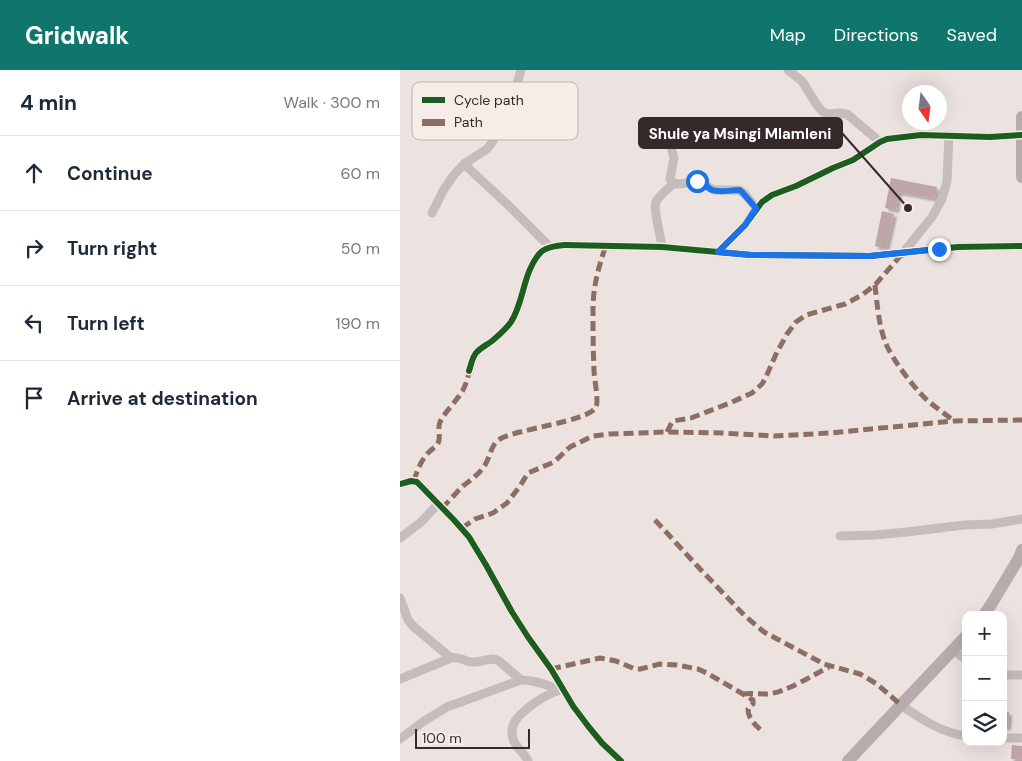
<!DOCTYPE html>
<html lang="en">
<head>
<meta charset="utf-8">
<style>
	body { margin:0; font-family:"DM Sans",sans-serif; background:#f2f2f3; color:#1f2937 }
	.controls { position:absolute; right:15px; bottom:15px; display:grid; overflow:hidden; border-radius:10px; box-shadow:0 5px 20px #0002 }
	.controls button { width:45px; height:45px; display:grid; place-items:center; padding:0; border:0; border-bottom:1px solid #e0e1e3; background:#fff; color:#1f2937; font:25px sans-serif }
	.compass { position:absolute; left:502px; top:15px; width:45px; height:45px; border-radius:50%; background:#fff; box-shadow:0 5px 20px #0002; rotate:166deg }
	.scale { position:absolute; left:15px; bottom:12px; width:115px; box-sizing:border-box; padding-left:5px; border:2px solid #36292a; border-top:0; font-size:14px; line-height:18px; white-space:nowrap; color:#36292a; -webkit-text-stroke:4px #f8ece9; paint-order:stroke }
	.stop { position:absolute; width:15px; height:15px; margin:-11px; border:4px solid #1a73e8; border-radius:50%; background:#fff }
	.stop.end { background:#1a73e8; border-color:#fff; box-shadow:0 1px 5px #0008 }
	.list { margin:0; padding:0; list-style:none }
	h2 { display:flex; justify-content:space-between; align-items:center; height:65px; margin:0; padding:0 20px; font-size:21px }
	h2 small { font-size:16px; font-weight:400; color:#747a83 }
	.list li { display:grid; grid-template-columns:32px 1fr auto; gap:15px; align-items:center; box-sizing:border-box; height:75px; padding:0 20px; border-top:1px solid #e0e1e3 }
	.list b { display:block; font-size:19px; white-space:nowrap }
	.list em { font-size:16px; font-style:normal; color:#747a83 }
	.icon { flex:none; width:28px; height:28px; fill:none; stroke:currentColor; stroke-width:2; stroke-linecap:round; stroke-linejoin:round }
	.map { position:relative; flex:none; width:622px; height:691px; overflow:hidden }
	header { display:flex; align-items:center; gap:30px; box-sizing:border-box; height:70px; padding:0 25px; background:#0f766e; color:#fff }
	header strong { font-size:24px }
	nav { display:flex; gap:28px; margin-inline-start:auto; font-size:18px }
	main { display:flex }
	aside { flex:1; background:#fff }
	.map>svg:first-child { display:block }
	.building { fill:#bea5a7; filter:url(#shadow) }
	.lines { fill:none; stroke-linecap:round; stroke-linejoin:round }
	.minor { stroke:#c5bcbb; stroke-width:9 }
	.secondary { stroke:#b6acab; stroke-width:12 }
	.quiet { stroke:#8d6e63; stroke-width:5; stroke-dasharray:10 5; stroke-linecap:butt }
	.cycleway-casing { stroke:#f8ece9; stroke-width:9 }
	.cycleway { stroke:#1b5e20; stroke-width:6 }
	.route { stroke:#1a73e8; stroke-width:6 }
	.key { fill:#f8ece9; stroke:#beb2b0; stroke-width:1 }
	.key-label { font-size:14px; fill:#36292a }
	.leader { fill:none; stroke:#36292a; stroke-width:2 }
	.callout-dot { fill:#36292a; stroke:#f8ece9; stroke-width:2 }
	.callout { fill:#36292a; stroke:#36292a; stroke-width:2 }
	.callout-label { font-size:15px; text-anchor:middle; font-weight:bold; fill:#fff }
</style>
</head>
<body>
<header>
<strong>Gridwalk</strong>
<nav><a>Map</a><a>Directions</a><a>Saved</a></nav>
</header>
<main>
<aside>
<h2>4 min<small>Walk · 300 m</small></h2>
<ul class="list">
<li><svg class="icon" aria-label="ahead" viewBox="0 0 24 24"><path d="M12 20V5M6 11l6-6 6 6"/></svg><div><b>Continue</b></div><em>60 m</em></li>
<li><svg class="icon" aria-label="right" viewBox="0 0 24 24"><path d="M7 20v-9h11M14 6l5 5-5 5"/></svg><div><b>Turn right</b></div><em>50 m</em></li>
<li><svg class="icon" aria-label="left" viewBox="0 0 24 24"><path d="M17 20v-9H6M10 6l-5 5 5 5"/></svg><div><b>Turn left</b></div><em>190 m</em></li>
<li><svg class="icon" aria-label="arrive" viewBox="0 0 24 24"><path d="M6 21V4h12l-3 4 3 4H6"/></svg><div><b>Arrive at destination</b></div></li>
</ul>
</aside>
<div class="map">
<svg width="622" height="691" viewBox="0 0 622 691">
	<defs>
		<filter id="shadow"><feDropShadow dx="3" dy="3" stdDeviation="1" flood-color="#0004"/></filter>
	</defs>
	<rect width="100%" height="100%" fill="#ece3e1"/>
	<g class="building">
		<path d="M491,108l46,9 -2,12 -36,-7 -3,18 -11,-2z"/>
		<path d="M482,141l12,3 -8,35 -11,-3z"/>
		<path d="M603,642h6l-1,15h-5z"/>
		<path d="M612,675l10,1v14l-11,-1z"/>
	</g>
	<g class="lines">
		<g class="minor">
			<path d="M388,0l14,11 15,24 6,7 7,2 9,-1 8,1 33,28"/>
			<path d="M264,53l10,35 -4,21 2,3 5,2 23,-2 14,8h25l6,4 11,14"/>
			<path d="M64,94l43,40 43,43"/>
			<path d="M32,143l11,-22 10,-15 11,-12 23,-15 6,-8 20,-44 8,-27"/>
			<path d="M262,177c-1,-10 -9,-38 -6,-45 4,-8 12,-13 17,-18"/>
			<path d="M318,182l27,-27 17,-23 10,-7 24,-9 37,-18 20,-8 27,-18 7,-3 34,-4 69,2 31,-2"/>
			<path d="M502,184l30,-37 10,-18 5,-18 2,-46"/>
			<path d="M69,301c2,-6 3,-13 7,-18 4,-5 11,-8 16,-12 6,-5 14,-12 19,-19 13,-20 12,-50 29,-69 6,-6 16,-7 25,-8l97,2 89,8 119,1 88,-9 64,-1"/>
			<path d="M0,414l11,-3 6,1 37,38 15,17 17,28 26,47 16,25 23,32 22,37 15,20 14,17 19,18"/>
			<path d="M440,466l35,-1 32,-3 57,-7 28,-1 30,-5"/>
			<path d="M0,468l20,-15 18,-19"/>
			<path d="M0,528l8,22 6,7 37,31"/>
			<path d="M552,580l14,9"/>
			<path d="M603,605h19"/>
			<path d="M0,609l51,-21c12,-2 13,5 24,4 9,0 16,-6 24,-1l22,19"/>
			<path d="M501,635c20,14 41,28 65,31"/>
			<path d="M603,668h19"/>
			<path d="M0,669l24,-18 23,-14 74,-27c14,0 25,4 38,10"/>
			<path d="M128,691c-4,-9 -12,-13 -15,-22 -5,-17 9,-26 20,-35 11,-7 14,-10 27,-14"/>
		</g>
		<g class="secondary">
			<path d="M622,47v60"/>
			<path d="M584,545l8,-12 27,-45 3,-8"/>
			<path d="M448,691l118,-125"/>
		</g>
		<g class="quiet">
			<path d="M475,215c2,18 4,44 12,61 7,15 22,35 34,48 9,10 22,18 33,27"/>
			<path d="M267,362l5,-10 1,-1 18,-3 39,-15 22,-10 10,-9 3,-5 12,-27 10,-18 9,-12 10,-7 39,-11 17,-9 13,-10 27,-31"/>
			<path d="M14,411c3,-11 7,-20 14,-28 3,-3 6,-5 9,-8 5,-7 0,-16 3,-23 6,-12 17,-21 23,-32 3,-6 5,-12 6,-19"/>
			<path d="M42,438c7,-7 14,-15 21,-22 8,-6 17,-13 22,-21 5,-8 6,-21 15,-26 17,-10 90,-18 96,-32 3,-6 -2,-29 -2,-37 -1,-21 -1,-41 -1,-61 0,-23 6,-43 13,-64"/>
			<path d="M255,450l46,50 44,46 19,16 60,32 36,10 17,10 24,21"/>
			<path d="M62,458l13,-9 18,-6 14,-10 13,-17 8,-13 26,-11 16,-15 23,-11 16,-2 58,-2 55,1 52,3 56,-3 124,-12 68,-1"/>
			<path d="M151,599l49,-11 16,3 19,8h5l20,-5 17,1 21,4 9,4 46,27v4l-5,5c0,11 9,17 16,24"/>
			<path d="M343,624c8,-1 16,0 24,0 18,-1 46,-19 62,-27"/>
		</g>
		<g class="cycleway-casing">
			<g id="cycleway">
				<path d="M318,182l27,-27 17,-23 10,-7 24,-9 37,-18 20,-8 27,-18 7,-3 34,-4 69,2 31,-2"/>
				<path d="M69,301c2,-6 3,-13 7,-18 4,-5 11,-8 16,-12 6,-5 14,-12 19,-19 13,-20 12,-50 29,-69 6,-6 16,-7 25,-8l97,2 89,8 119,1 88,-9 64,-1"/>
				<path d="M0,414l11,-3 6,1 37,38 15,17 17,28 26,47 16,25 23,32 22,37 15,20 14,17 19,18"/>
			</g>
		</g>
		<use href="#cycleway" class="cycleway"/>
	</g>
	<g class="lines">
		<path class="route" d="M297,111c7,1 9,6 15,9 8,3 19,0 27,0l2,1 15,17 -11,17 -27,27 33,3 119,1 69,-7"/>
	</g>
	<rect x="12" y="12" width="166" height="58" rx="8" class="key"/>
	<rect x="22" y="27" width="23" height="6" fill="#1b5e20"/>
	<rect x="22" y="49" width="23" height="7" fill="#8d6e63"/>
	<g class="key-label">
		<text x="54" y="35">Cycle path</text>
		<text x="54" y="57">Path</text>
	</g>
	<path class="leader" d="M508 138L442 63"/>
	<circle class="callout-dot" cx="508" cy="138" r="5"/>
	<rect class="callout" x="239" y="48" width="203" height="30" rx="5"/>
	<g class="callout-label">
		<text x="340" y="69">Shule ya Msingi Mlamleni</text>
	</g>
</svg>
<div class="controls">
<button>+</button>
<button>−</button>
<button><svg class="icon" aria-label="layers" viewBox="0 0 24 24"><path d="M12 4l9 5-9 5-9-5zM3 14l9 5 9-5"/></svg></button>
</div>
<svg class="compass" viewBox="-18 -18 36 36"><path d="M0-13l5 13h-10z" fill="#e53935"/><path d="M0 13l5-13h-10z" fill="#747a83"/></svg>
<div class="scale">100 m</div>
<div class="stop" style="left:297px;top:111px"></div>
<div class="stop end" style="left:539px;top:179px"></div>
</div>
</main>
</body>
</html>
